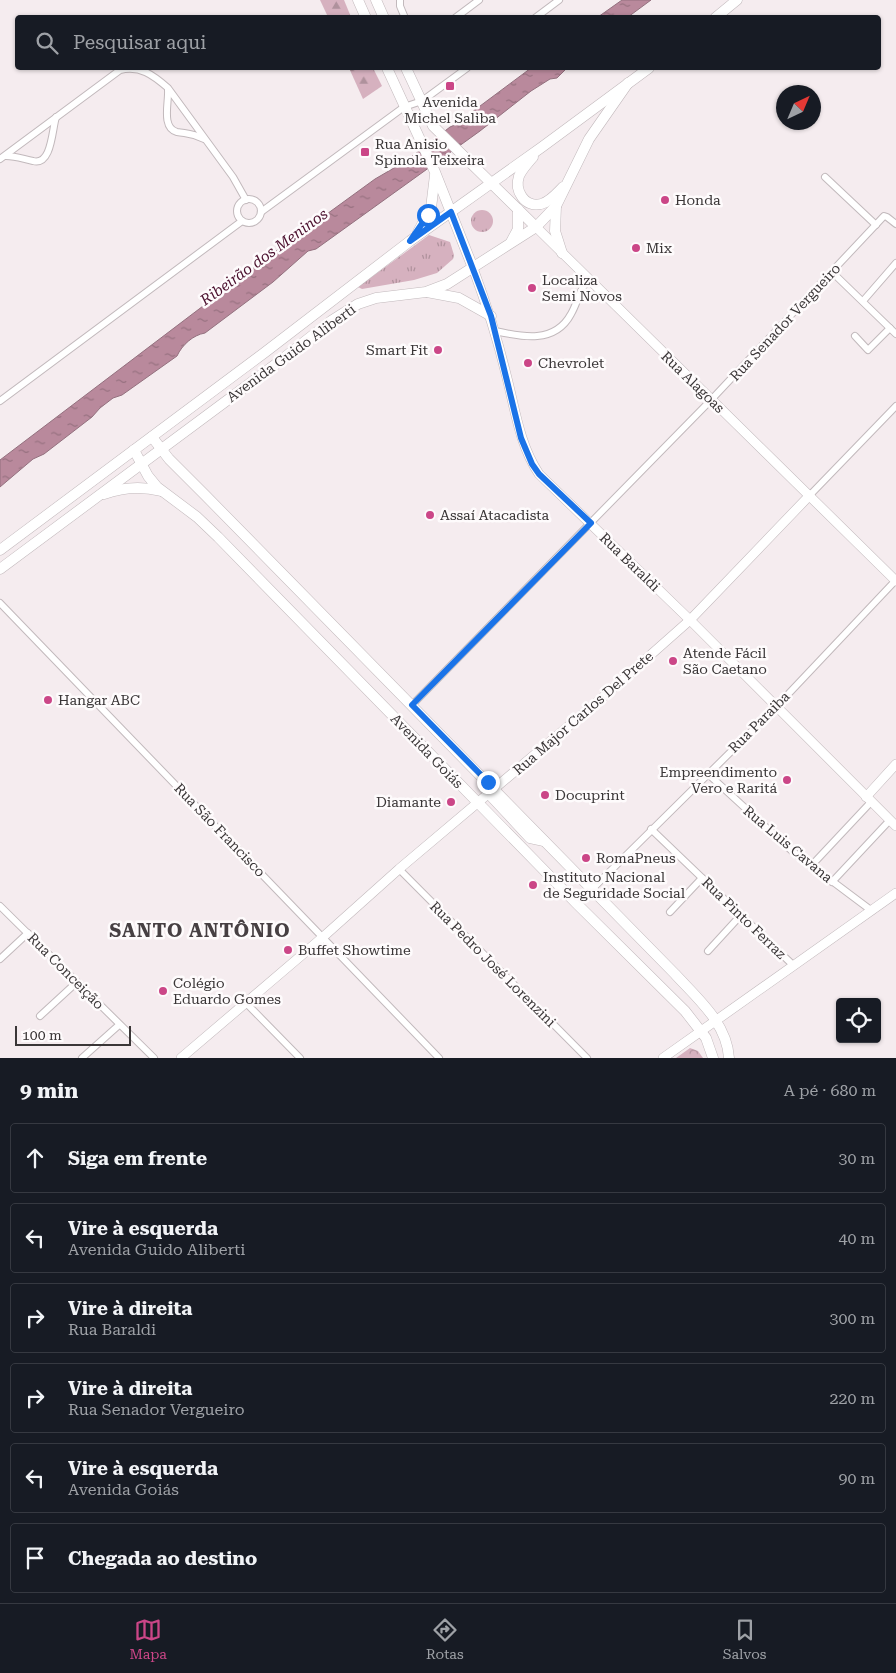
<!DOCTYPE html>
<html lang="pt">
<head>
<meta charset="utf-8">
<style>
	body { margin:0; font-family:"Roboto Serif",serif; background:#20242c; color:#f1f3f6 }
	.controls { position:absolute; right:15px; bottom:15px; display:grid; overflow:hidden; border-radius:5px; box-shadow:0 1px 4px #0004 }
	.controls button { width:45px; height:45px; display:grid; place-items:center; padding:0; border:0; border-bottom:1px solid #363941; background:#171b24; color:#f1f3f6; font:25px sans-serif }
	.compass { position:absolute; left:776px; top:85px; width:45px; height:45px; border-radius:50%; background:#171b24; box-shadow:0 1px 4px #0004; rotate:44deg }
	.scale { position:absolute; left:15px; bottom:12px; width:116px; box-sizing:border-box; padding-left:5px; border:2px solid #3a3637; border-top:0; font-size:14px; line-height:18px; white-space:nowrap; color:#3a3637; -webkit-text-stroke:4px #fefbfc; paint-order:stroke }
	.stop { position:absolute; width:15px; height:15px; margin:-11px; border:4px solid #1a73e8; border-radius:50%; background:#fff }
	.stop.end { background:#1a73e8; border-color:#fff; box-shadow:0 1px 5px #0008 }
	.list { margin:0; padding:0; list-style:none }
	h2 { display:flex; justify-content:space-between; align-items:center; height:65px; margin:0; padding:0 20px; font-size:21px }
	h2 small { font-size:16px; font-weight:400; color:#9ea1a6 }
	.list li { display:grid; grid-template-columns:32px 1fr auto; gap:15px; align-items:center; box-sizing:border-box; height:70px; margin:0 10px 10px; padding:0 10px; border:1px solid #363941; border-radius:5px }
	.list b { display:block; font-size:19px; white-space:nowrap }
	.list p { margin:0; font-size:16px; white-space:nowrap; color:#9ea1a6 }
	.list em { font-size:16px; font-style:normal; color:#9ea1a6 }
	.icon { flex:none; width:28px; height:28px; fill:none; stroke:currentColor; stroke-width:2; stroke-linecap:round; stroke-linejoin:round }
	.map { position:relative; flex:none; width:896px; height:1058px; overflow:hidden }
	.search { position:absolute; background:#171b24; box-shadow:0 1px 4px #0004; left:15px; right:15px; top:15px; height:55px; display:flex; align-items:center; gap:12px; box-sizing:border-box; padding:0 18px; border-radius:5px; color:#9ea1a6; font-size:19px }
	.sheet { height:545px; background:#171b24 }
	nav { display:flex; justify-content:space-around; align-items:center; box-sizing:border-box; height:70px; border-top:1px solid #363941; background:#171b24; font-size:14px; color:#9ea1a6 }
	nav a { display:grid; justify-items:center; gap:2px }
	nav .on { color:#cb4687 }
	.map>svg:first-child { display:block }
	.grass { fill:url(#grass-tufts) }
	.forest { fill:url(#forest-firs) }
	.park { fill:url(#park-crowns) }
	.water { fill:url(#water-ripples); stroke:#93707e }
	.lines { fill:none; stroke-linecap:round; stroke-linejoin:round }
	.street-casing { stroke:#c2b9bc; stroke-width:8 }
	.secondary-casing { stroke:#c2b9bc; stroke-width:10 }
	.primary-casing { stroke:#c2b9bc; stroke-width:11 }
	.street { stroke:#fff; stroke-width:6 }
	.secondary { stroke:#fff; stroke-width:9 }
	.primary { stroke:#fff; stroke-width:10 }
	.route { stroke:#1a73e8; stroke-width:6 }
	.poi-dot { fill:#cb4687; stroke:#fefbfc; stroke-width:2 }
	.labels { text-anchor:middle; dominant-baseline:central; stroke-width:5; stroke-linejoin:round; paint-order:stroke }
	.poi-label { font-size:14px; fill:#3a3637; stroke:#fefbfc; text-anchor:start }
	.street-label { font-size:14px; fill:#3a3637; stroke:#fefbfc }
	.water-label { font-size:15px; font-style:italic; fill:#4b102e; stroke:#fefbfc }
	.district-label { font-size:19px; font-weight:bold; letter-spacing:1px; fill:#474043; stroke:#fefbfc }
</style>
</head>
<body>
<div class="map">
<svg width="896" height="1058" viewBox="0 0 896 1058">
	<defs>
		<pattern id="grass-tufts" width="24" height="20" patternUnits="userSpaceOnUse" patternTransform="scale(1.25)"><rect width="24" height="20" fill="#d6b1bf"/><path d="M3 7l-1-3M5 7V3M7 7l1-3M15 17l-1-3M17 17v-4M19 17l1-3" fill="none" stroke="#af919c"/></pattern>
		<pattern id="forest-firs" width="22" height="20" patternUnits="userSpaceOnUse" patternTransform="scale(1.25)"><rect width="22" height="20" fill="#d6b1bf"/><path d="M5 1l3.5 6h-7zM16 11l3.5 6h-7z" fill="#af919c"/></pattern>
		<pattern id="park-crowns" width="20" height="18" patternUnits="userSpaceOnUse" patternTransform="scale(1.25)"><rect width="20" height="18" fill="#d6b1bf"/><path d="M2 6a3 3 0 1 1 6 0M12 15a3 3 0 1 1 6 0" fill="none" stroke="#af919c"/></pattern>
		<pattern id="water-ripples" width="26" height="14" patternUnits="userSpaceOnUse" patternTransform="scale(1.25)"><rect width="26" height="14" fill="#b9899c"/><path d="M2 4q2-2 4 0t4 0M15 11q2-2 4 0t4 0" fill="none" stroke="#977180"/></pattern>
	</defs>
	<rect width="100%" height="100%" fill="#f5ecef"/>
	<g class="grass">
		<circle cx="482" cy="221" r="11"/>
		<path d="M429,235l21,7 4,13 -1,4 -16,14 -23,7 -52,9 -4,-2z"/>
	</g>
	<g class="forest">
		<path d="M320,0h24l7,17h-23z"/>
		<path d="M349,68h24l9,18 -19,13z"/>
	</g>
	<path class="park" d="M690,1048l8,3 5,7h-27z"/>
	<g class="water">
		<path d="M622,0h29l-23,17h-30z"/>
		<path d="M531,68h36l-10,10 -7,1 -19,12 -51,40 -164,118 -8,2 -35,31 -68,51c-12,2 -23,12 -28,23l-55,39 -9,3 -13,10 -8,9 -48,37 -11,5 -33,28v-27l265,-201 110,-80 31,-18 44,-34 12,-5 10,-10z"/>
	</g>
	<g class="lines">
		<g class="street-casing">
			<g id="street">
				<path d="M400,0v6l5,12"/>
				<path d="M455,18l24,-18"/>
				<path d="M535,18l24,-18"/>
				<path d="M168,90c1,12 -7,38 9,42 12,2 15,1 27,7"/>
				<path d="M6,156c10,0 17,3 27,5 19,5 19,-32 23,-44"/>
				<path d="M0,159l120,-89c20,-5 33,5 48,18l65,89 13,23"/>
				<path d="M825,177l51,48"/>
				<circle cx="249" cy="211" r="12"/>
				<path d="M261,212l143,-105 18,-6 45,-33"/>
				<path d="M832,272l64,62"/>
				<path d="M863,301l33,-38"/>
				<path d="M495,331c27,6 60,13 76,-17 7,-12 8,-24 17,-34"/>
				<path d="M855,336l13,14 22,-22"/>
				<path d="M0,401l242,-180"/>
				<path d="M810,495l86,-89"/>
				<path d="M0,603l439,455"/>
				<path d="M412,705l299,-305 173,-184 3,1 9,7"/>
				<path d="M707,773l85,78 80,60"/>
				<path d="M651,829l143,137"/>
				<path d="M811,866l60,-64"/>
				<path d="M399,869l188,189"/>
				<path d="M832,882l58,-62"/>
				<path d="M577,904l199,-197 120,-127"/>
				<path d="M0,906l154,152"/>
				<path d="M670,912l32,-34"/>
				<path d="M708,951l33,-36"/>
				<path d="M0,959l28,-26"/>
				<path d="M246,1003l54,55"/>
				<path d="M40,1016l37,-34"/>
				<path d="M82,1058l37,-33"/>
			</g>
		</g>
		<g class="secondary-casing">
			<g id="secondary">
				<path d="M536,227l360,354"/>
				<path d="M473,268c13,35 24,69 33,106 9,34 13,70 33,100l151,146 206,206"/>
				<path d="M866,797l30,-33"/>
				<path d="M181,1058l142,-121 76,-68 204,-172 87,-77 120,-125"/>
				<path d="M663,1058l233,-165"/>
			</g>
		</g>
		<g class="primary-casing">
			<g id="primary">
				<path d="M358,0l8,18"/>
				<path d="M376,0l8,18"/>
				<path d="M715,18l22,-18"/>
				<path d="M387,68l48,104 38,96"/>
				<path d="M406,68l27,58 103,101"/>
				<path d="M533,157c-5,6 -11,12 -14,19 -5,15 6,32 22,28 9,-2 16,-11 22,-17"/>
				<path d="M556,206l-1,25 7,22"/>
				<path d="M418,232l13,-24 4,-33"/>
				<path d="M511,242l7,-13v-20"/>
				<path d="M427,292l32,6 32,18"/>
				<path d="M152,437l17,22 37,37 469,478c22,24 52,49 54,84"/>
				<path d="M134,450l14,26 9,11 40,30 21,20 359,367 108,107 21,27 7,20"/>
				<path d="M104,494c20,-7 37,-8 57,-3"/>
				<path d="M0,550l264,-197 146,-112 132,-94 107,-79"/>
				<path d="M0,569l276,-205 55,-43 27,-17 18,-6 50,-6 21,-8 89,-57 20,-21 33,-67 39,-56"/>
				<path d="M489,794l41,44 14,3"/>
			</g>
		</g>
		<use href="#street" class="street"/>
		<use href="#secondary" class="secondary"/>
		<use href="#primary" class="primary"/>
	</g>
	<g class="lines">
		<path class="route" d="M428,215l-18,26 41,-29 40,104 30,122 11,26 7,10 52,49 -179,182 76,77"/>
	</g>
	<g class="poi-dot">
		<rect x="445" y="81" width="10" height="10" rx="2.5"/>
		<rect x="360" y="147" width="10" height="10" rx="2.5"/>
		<circle cx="665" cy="200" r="5"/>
		<circle cx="636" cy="248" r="5"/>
		<circle cx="532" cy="288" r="5"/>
		<circle cx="438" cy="350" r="5"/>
		<circle cx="528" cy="363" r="5"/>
		<circle cx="430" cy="515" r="5"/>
		<circle cx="673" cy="661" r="5"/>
		<circle cx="48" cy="700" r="5"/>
		<circle cx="787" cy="780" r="5"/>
		<circle cx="545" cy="795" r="5"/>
		<circle cx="451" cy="802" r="5"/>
		<circle cx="586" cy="858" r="5"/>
		<circle cx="533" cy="885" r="5"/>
		<circle cx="288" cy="950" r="5"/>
		<circle cx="163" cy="991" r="5"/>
	</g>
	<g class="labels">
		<g class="poi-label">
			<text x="450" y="102" text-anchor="middle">Avenida<tspan x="450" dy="16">Michel Saliba</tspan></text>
			<text x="375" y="144">Rua Anisio<tspan x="375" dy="16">Spinola Teixeira</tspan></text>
			<text x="675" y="200">Honda</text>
			<text x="646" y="248">Mix</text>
			<text x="542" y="280">Localiza<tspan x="542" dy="16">Semi Novos</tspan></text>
			<text x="428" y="350" text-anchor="end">Smart Fit</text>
			<text x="538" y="363">Chevrolet</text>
			<text x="440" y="515">Assaí Atacadista</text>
			<text x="683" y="653">Atende Fácil<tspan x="683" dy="16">São Caetano</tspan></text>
			<text x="58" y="700">Hangar ABC</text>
			<text x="777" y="772" text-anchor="end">Empreendimento<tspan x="777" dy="16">Vero e Raritá</tspan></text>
			<text x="555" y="795">Docuprint</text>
			<text x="441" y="802" text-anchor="end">Diamante</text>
			<text x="596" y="858">RomaPneus</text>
			<text x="543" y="877">Instituto Nacional<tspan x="543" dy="16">de Seguridade Social</tspan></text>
			<text x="298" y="950">Buffet Showtime</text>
			<text x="173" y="983">Colégio<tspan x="173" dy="16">Eduardo Gomes</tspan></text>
		</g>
		<g class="street-label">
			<text transform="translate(785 322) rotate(-47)">Rua Senador Vergueiro</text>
			<text transform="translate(291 353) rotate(-36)">Avenida Guido Aliberti</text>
			<text transform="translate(693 382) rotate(44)">Rua Alagoas</text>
			<text transform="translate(630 562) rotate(44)">Rua Baraldi</text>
			<text transform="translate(583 713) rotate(-41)">Rua Major Carlos Del Prete</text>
			<text transform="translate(759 722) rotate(-45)">Rua Paraiba</text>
			<text transform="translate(427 751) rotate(46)">Avenida Goiás</text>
			<text transform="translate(220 830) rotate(46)">Rua São Francisco</text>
			<text transform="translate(788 844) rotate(40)">Rua Luis Cavana</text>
			<text transform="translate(744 918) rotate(44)">Rua Pinto Ferraz</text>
			<text transform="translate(493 964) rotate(45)">Rua Pedro José Lorenzini</text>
			<text transform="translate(66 971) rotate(45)">Rua Conceição</text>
		</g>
		<g class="water-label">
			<text transform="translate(264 257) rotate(-36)">Ribeirão dos Meninos</text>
		</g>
		<g class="district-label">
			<text x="200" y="930">SANTO ANTÔNIO</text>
		</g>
	</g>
</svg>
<div class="controls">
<button><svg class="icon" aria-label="locate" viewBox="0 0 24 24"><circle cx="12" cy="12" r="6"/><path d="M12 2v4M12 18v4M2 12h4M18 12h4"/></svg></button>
</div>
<svg class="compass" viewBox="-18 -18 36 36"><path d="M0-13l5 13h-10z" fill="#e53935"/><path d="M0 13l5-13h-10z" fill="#9ea1a6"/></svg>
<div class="scale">100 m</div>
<div class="stop" style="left:428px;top:215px"></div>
<div class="stop end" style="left:488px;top:782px"></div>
<div class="search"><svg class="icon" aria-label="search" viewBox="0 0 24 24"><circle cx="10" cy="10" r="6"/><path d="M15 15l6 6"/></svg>Pesquisar aqui</div>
</div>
<section class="sheet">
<h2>9 min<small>A pé · 680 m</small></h2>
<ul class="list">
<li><svg class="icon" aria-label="ahead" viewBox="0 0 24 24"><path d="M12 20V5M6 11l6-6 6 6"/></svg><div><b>Siga em frente</b></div><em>30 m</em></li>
<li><svg class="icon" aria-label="left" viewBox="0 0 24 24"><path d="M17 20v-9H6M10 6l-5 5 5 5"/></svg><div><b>Vire à esquerda</b><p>Avenida Guido Aliberti</p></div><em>40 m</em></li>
<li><svg class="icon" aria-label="right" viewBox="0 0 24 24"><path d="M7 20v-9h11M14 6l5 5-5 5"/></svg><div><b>Vire à direita</b><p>Rua Baraldi</p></div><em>300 m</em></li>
<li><svg class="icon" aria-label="right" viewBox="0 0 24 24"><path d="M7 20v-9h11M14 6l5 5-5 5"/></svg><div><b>Vire à direita</b><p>Rua Senador Vergueiro</p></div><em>220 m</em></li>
<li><svg class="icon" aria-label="left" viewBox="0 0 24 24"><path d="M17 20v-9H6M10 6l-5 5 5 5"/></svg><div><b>Vire à esquerda</b><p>Avenida Goiás</p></div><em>90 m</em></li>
<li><svg class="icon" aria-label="arrive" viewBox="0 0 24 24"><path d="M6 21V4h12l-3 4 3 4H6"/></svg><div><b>Chegada ao destino</b></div></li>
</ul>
</section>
<nav>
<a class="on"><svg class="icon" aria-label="map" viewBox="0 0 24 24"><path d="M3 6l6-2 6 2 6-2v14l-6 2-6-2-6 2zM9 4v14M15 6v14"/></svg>Mapa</a>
<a><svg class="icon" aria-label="directions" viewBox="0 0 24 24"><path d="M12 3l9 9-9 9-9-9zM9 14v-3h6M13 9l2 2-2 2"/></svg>Rotas</a>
<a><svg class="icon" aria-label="saved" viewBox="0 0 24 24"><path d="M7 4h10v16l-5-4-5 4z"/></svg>Salvos</a>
</nav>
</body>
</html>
